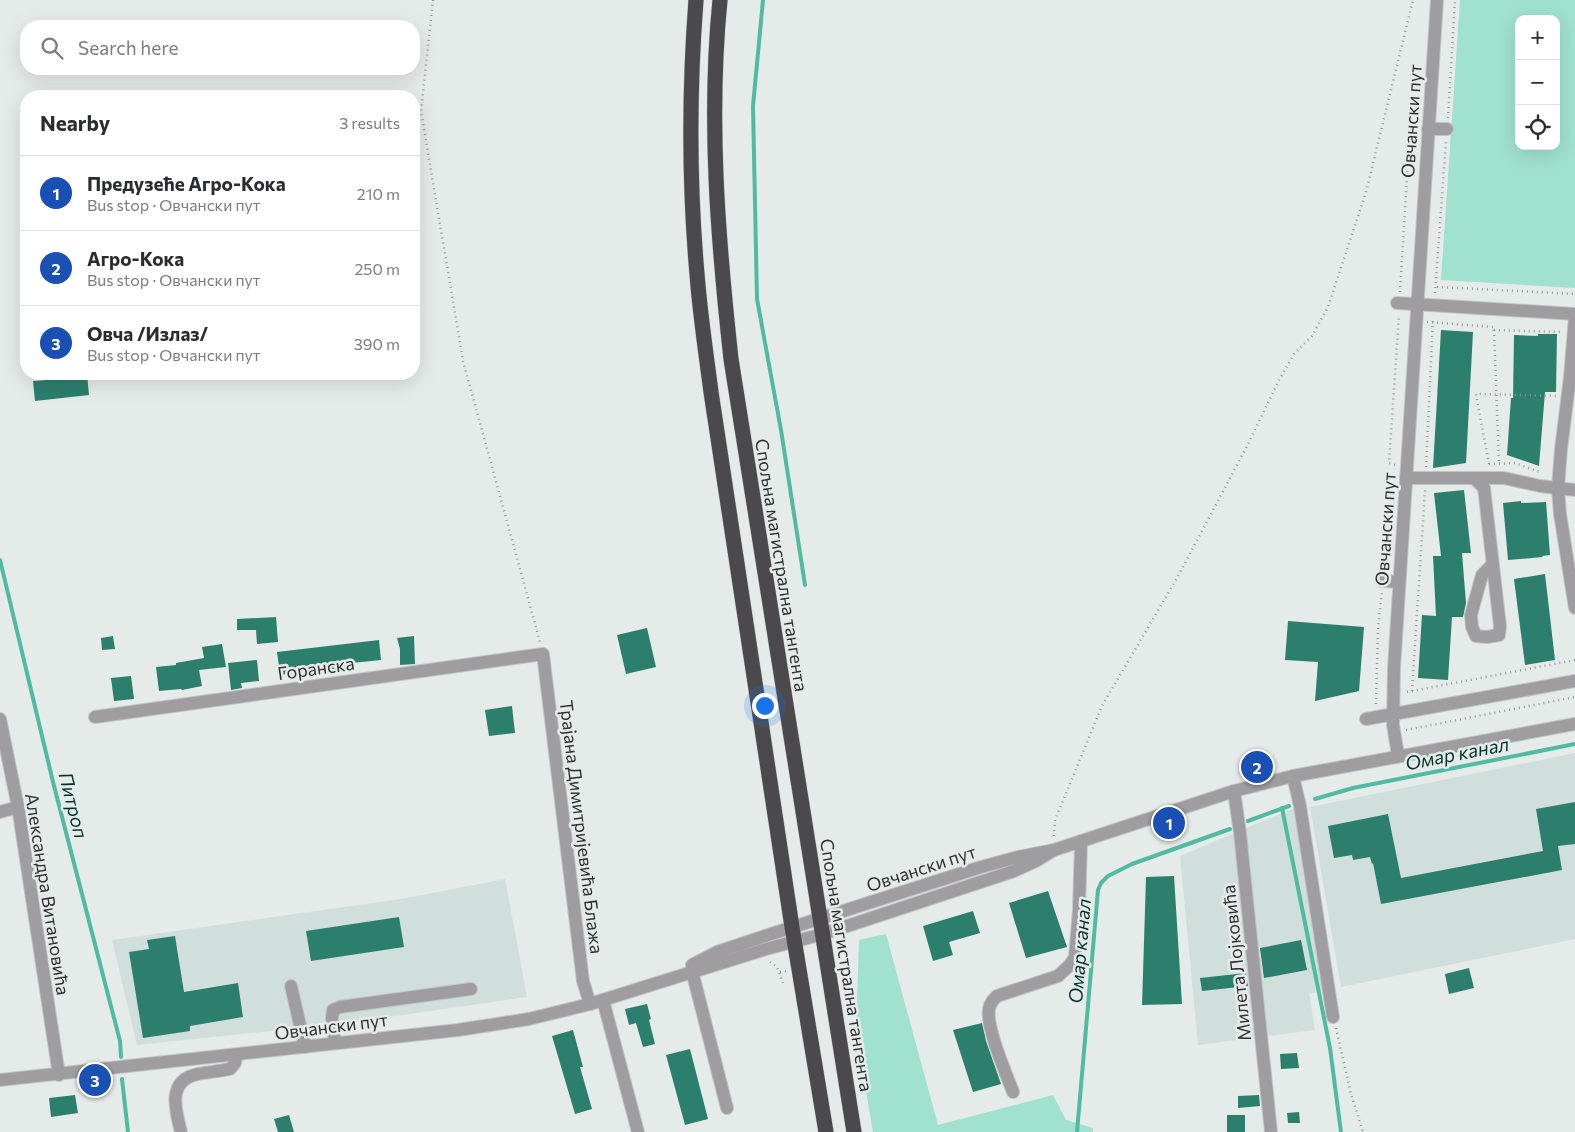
<!DOCTYPE html>
<html lang="en">
<head>
<meta charset="utf-8">
<style>
	body { margin:0; font-family:Commissioner,sans-serif; background:#f7f7f7; color:#2b2b33 }
	.controls { position:absolute; right:15px; top:15px; display:grid; overflow:hidden; border-radius:10px; box-shadow:0 5px 20px #0002 }
	.controls button { width:45px; height:45px; display:grid; place-items:center; padding:0; border:0; border-bottom:1px solid #e1e1e2; background:#fff; color:#2b2b33; font:25px sans-serif }
	.you { position:absolute; left:764px; top:705px; width:18px; height:18px; margin:-12px; border:4px solid #fff; border-radius:50%; background:#1a73e8; box-shadow:0 0 0 8px #1a73e833 }
	.badge { display:grid; place-items:center; width:32px; height:32px; border-radius:50%; background:#932a8e; color:#fff; font-size:16px; font-weight:700 }
	.pin { position:absolute; translate:-50% -50%; border:2px solid #fff; box-shadow:0 1px 5px #0006 }
	.list { margin:0; padding:0; list-style:none }
	h2 { display:flex; justify-content:space-between; align-items:center; height:65px; margin:0; padding:0 20px; font-size:21px }
	h2 small { font-size:16px; font-weight:400; color:#7c7c81 }
	.list li { display:grid; grid-template-columns:32px 1fr auto; gap:15px; align-items:center; box-sizing:border-box; height:75px; padding:0 20px; border-top:1px solid #e1e1e2 }
	.list b { display:block; font-size:19px; white-space:nowrap }
	.list p { margin:0; font-size:16px; white-space:nowrap; color:#7c7c81 }
	.list em { font-size:16px; font-style:normal; color:#7c7c81 }
	.icon { flex:none; width:28px; height:28px; fill:none; stroke:currentColor; stroke-width:2; stroke-linecap:round; stroke-linejoin:round }
	.map { position:relative; flex:none; width:1575px; height:1132px; overflow:hidden }
	.search { position:absolute; background:#fff; box-shadow:0 5px 20px #0002; left:20px; top:20px; width:400px; height:55px; display:flex; align-items:center; gap:12px; box-sizing:border-box; padding:0 18px; border-radius:20px; color:#7c7c81; font-size:19px }
	.panel { position:absolute; background:#fff; box-shadow:0 5px 20px #0002; left:20px; top:90px; width:400px; height:290px; border-radius:20px }
	.map>svg:first-child { display:block }
	.built { fill:#d1dfdc }
	.green { fill:#a0e1cf; fill-rule:evenodd }
	.lines { fill:none; stroke-linecap:round; stroke-linejoin:round }
	.stream { stroke:#50bba2; stroke-width:4 }
	.building { fill:#2c7f6d }
	.minor-casing { stroke:#c1c6c4; stroke-width:14 }
	.highway-casing { stroke:#c1c6c4; stroke-width:16 }
	.path { stroke:#949896; stroke-width:2.5; stroke-dasharray:1 4; stroke-linecap:butt }
	.minor { stroke:#9f9d9f; stroke-width:12 }
	.highway { stroke:#4c494c; stroke-width:15 }
	.labels { text-anchor:middle; dominant-baseline:central; stroke-width:5; stroke-linejoin:round; paint-order:stroke }
	.street-label { font-size:18px; fill:#2f3130; stroke:#e5ebe9 }
	.water-label { font-size:19px; font-style:italic; fill:#003329; stroke:#e5ebe9 }
</style>
</head>
<body>
<div class="map">
<svg width="1575" height="1132" viewBox="0 0 1575 1132">
	<rect width="100%" height="100%" fill="#e5ebe9"/>
	<g class="built">
		<path d="M1575,753v186l-234,48 -31,-180z"/>
		<path d="M1294,808l31,182 -16,4 6,36 -117,15 -18,-189z"/>
		<path d="M505,879l22,118 -180,26 -210,22 -25,-105 289,-41z"/>
	</g>
	<g class="green">
		<path d="M1460,0h115v288l-134,-8zM1519,19h37v127h-37z"/>
		<path d="M886,934l52,191 115,-30 13,25 27,8v4h-220l-17,-100 3,-92z"/>
	</g>
	<g class="lines">
		<g class="stream">
			<path d="M763,0l-10,106 4,193 24,131 24,155"/>
			<path d="M0,560l53,222 67,259 1,16"/>
			<path d="M1315,799l38,-11 222,-44"/>
			<path d="M1282,808l48,240 11,84"/>
			<path d="M1248,821l41,-15"/>
			<path d="M122,1079l6,53"/>
			<path d="M1077,1132l21,-242 3,-7 7,-7 24,-12 98,-35"/>
		</g>
	</g>
	<g class="building">
		<path d="M1441,330l32,2 -7,131 -33,5z"/>
		<path d="M1538,334h19l-1,58h-11l-6,74 -32,-11 4,-57h2l1,-63 24,1z"/>
		<path d="M87,374l2,21 -54,6 -2,-20 39,-3v-2z"/>
		<path d="M1464,490l7,63h-9l4,50 -3,14h-11l-4,63 -30,-2 4,-63 14,1 -3,-60h8l-7,-63z"/>
		<path d="M1521,501v2l25,-1 4,53 -8,1 1,1 -35,3 -5,-57z"/>
		<path d="M1545,574l10,86 -30,5 -11,-86z"/>
		<path d="M276,617l2,25 -21,2 -1,-14h-19v-11z"/>
		<path d="M1288,621l76,6 -5,64 -44,10 3,-39 -33,-2z"/>
		<path d="M647,628l9,39 -30,7 -9,-39z"/>
		<path d="M113,636l2,13 -13,1 -1,-12z"/>
		<path d="M414,636l1,28 -15,1v-16l-3,-11z"/>
		<path d="M379,640l2,20 -29,3v4l-72,8 -3,-23z"/>
		<path d="M222,644l4,23 -27,3 3,16 -20,4 -1,-1 -22,2 -3,-24 20,-2v-2l28,-5 -2,-11z"/>
		<path d="M257,660l2,21 -18,2 1,5 -11,2 -3,-27z"/>
		<path d="M131,676l3,23 -20,2 -3,-23z"/>
		<path d="M512,706l3,27 -26,3 -4,-26z"/>
		<path d="M1575,802v42l-17,2 4,24 -181,34 -8,-41 -1,1 -2,-7 -17,3 -1,-5 -18,3 -6,-32 60,-12 13,64 142,-27 -7,-42z"/>
		<path d="M1174,876l8,128 -40,1 4,-128z"/>
		<path d="M1048,891l19,56 -41,11 -17,-55z"/>
		<path d="M973,911l7,22 -31,9 4,13 -20,6 -10,-35z"/>
		<path d="M399,917l5,30 -93,14 -5,-30z"/>
		<path d="M175,936l9,56 54,-9 5,34 -53,9v5l-47,7 -14,-86 20,-3 -2,-9z"/>
		<path d="M1301,940l6,30 -43,8 -4,-30z"/>
		<path d="M1469,968l5,20 -25,6 -4,-20z"/>
		<path d="M1246,973l2,13 -46,5 -2,-13z"/>
		<path d="M647,1004l4,15 -2,1 6,24 -12,3 -7,-24 -7,2 -4,-16z"/>
		<path d="M982,1023l4,18 15,43 -28,8 -20,-62z"/>
		<path d="M573,1030l10,37h-3l12,42 -17,5 -23,-78z"/>
		<path d="M690,1049l18,70 -23,6 -19,-70z"/>
		<path d="M1297,1053l2,15 -18,1 -1,-15z"/>
		<path d="M75,1095l3,18 -27,4 -2,-19z"/>
		<path d="M1259,1095l1,11 -22,2v-12z"/>
		<path d="M1299,1112l1,11h-12l-1,-10z"/>
		<path d="M289,1115l5,17h-16l-4,-13z"/>
		<rect x="1227" y="1115" width="18" height="17"/>
	</g>
	<g class="lines">
		<g class="minor-casing">
			<g id="minor">
				<path d="M1428,129h19"/>
				<path d="M1397,303l178,11"/>
				<path d="M1575,317l-5,60 -9,72 -3,39 2,26 15,94"/>
				<path d="M1406,478h98l36,8 35,4"/>
				<path d="M1474,478l10,10 16,138 -1,9 -12,2 -11,-1 -4,-9 -1,-12 11,-40 11,-11"/>
				<path d="M1382,581l17,1"/>
				<path d="M95,717l448,-63 40,327 7,23"/>
				<path d="M0,719l18,88 41,268"/>
				<path d="M1366,719l209,-38"/>
				<path d="M1398,755l-5,-30 1,-57 43,-668"/>
				<path d="M1293,776l7,30 33,211"/>
				<path d="M1234,791l6,42 31,299"/>
				<path d="M0,812l18,-5"/>
				<path d="M692,965l25,-13 48,-16 216,-69 37,-10 36,-7 180,-59 59,-15 282,-52"/>
				<path d="M692,971l35,137"/>
				<path d="M291,986l14,61"/>
				<path d="M603,1000l35,132"/>
				<path d="M335,1043l-3,-25 1,-8 7,-3 131,-18"/>
				<path d="M0,1080l458,-50 71,-11 61,-15 176,-55 57,-15 191,-63 22,-10 18,-11"/>
				<path d="M1013,1092c-7,-19 -27,-64 -24,-83 1,-6 4,-9 8,-13l61,-20 12,-11 5,-8 4,-47 2,-69"/>
				<path d="M181,1132c-6,-23 -14,-52 17,-58 11,-2 22,-3 32,-5l5,-6 1,-8"/>
			</g>
		</g>
		<g class="highway-casing">
			<g id="highway">
				<path d="M696,0c-7,91 -7,183 1,274 3,40 9,79 14,118l81,535 34,205"/>
				<path d="M720,0c-12,120 -2,240 11,359l123,773"/>
			</g>
		</g>
		<g class="path">
			<path d="M433,0l-12,111 42,250 77,281"/>
			<path d="M1448,118l7,-118"/>
			<path d="M1437,287l138,7"/>
			<path d="M1400,292l13,-213"/>
			<path d="M1435,293l11,-152"/>
			<path d="M1427,322l67,5v3l67,2"/>
			<path d="M1494,330l5,133"/>
			<path d="M1489,464l-13,-70 81,2"/>
			<path d="M1489,464l26,-1 25,9"/>
			<path d="M1395,465l-6,-2 10,-148"/>
			<path d="M1426,467l7,-149"/>
			<path d="M1383,569l3,-69 8,-1"/>
			<path d="M1412,691l13,-201"/>
			<path d="M1407,692l168,-32"/>
			<path d="M1376,704l2,-76 4,-36"/>
			<path d="M1406,730l169,-33"/>
			<path d="M1054,836l1,-16 47,-114 75,-128 69,-130 33,-68 15,-26 18,-18 16,-29 38,-115 47,-192"/>
			<path d="M770,962l7,5 6,16"/>
			<path d="M780,972l7,-1"/>
			<path d="M1336,1028l15,66 12,38"/>
		</g>
		<use href="#minor" class="minor"/>
		<use href="#highway" class="highway"/>
	</g>
	<g class="labels">
		<g class="street-label">
			<text transform="translate(1411 121) rotate(-86)">Овчански пут</text>
			<text transform="translate(1385 529) rotate(-86)">Овчански пут</text>
			<text transform="translate(782 565) rotate(81)">Спољна магистрална тангента</text>
			<text transform="translate(316 668) rotate(-8)">Горанска</text>
			<text transform="translate(582 827) rotate(83)">Трајана Димитријевића Блажа</text>
			<text transform="translate(921 868) rotate(-18)">Овчански пут</text>
			<text transform="translate(48 894) rotate(81)">Александра Витановића</text>
			<text transform="translate(1236 963) rotate(-96)">Милета Лојковића</text>
			<text transform="translate(847 965) rotate(81)">Спољна магистрална тангента</text>
			<text transform="translate(331 1026) rotate(-7)">Овчански пут</text>
		</g>
		<g class="water-label">
			<text transform="translate(1457 753) rotate(-11)">Омар канал</text>
			<text transform="translate(74 805) rotate(76)">Питроп</text>
			<text transform="translate(1079 951) rotate(-85)">Омар канал</text>
		</g>
	</g>
</svg>
<div class="controls">
<button>+</button>
<button>−</button>
<button><svg class="icon" aria-label="locate" viewBox="0 0 24 24"><circle cx="12" cy="12" r="6"/><path d="M12 2v4M12 18v4M2 12h4M18 12h4"/></svg></button>
</div>
<div class="you"></div>
<div class="pin badge" style="left:1169px;top:823px;background:#1a4fb4">1</div>
<div class="pin badge" style="left:1257px;top:767px;background:#1a4fb4">2</div>
<div class="pin badge" style="left:95px;top:1080px;background:#1a4fb4">3</div>
<div class="search"><svg class="icon" aria-label="search" viewBox="0 0 24 24"><circle cx="10" cy="10" r="6"/><path d="M15 15l6 6"/></svg>Search here</div>
<section class="panel">
<h2>Nearby<small>3 results</small></h2>
<ul class="list">
<li><span class="badge" style="background:#1a4fb4">1</span><div><b>Предузеће Агро-Кока</b><p>Bus stop · Овчански пут</p></div><em>210 m</em></li>
<li><span class="badge" style="background:#1a4fb4">2</span><div><b>Агро-Кока</b><p>Bus stop · Овчански пут</p></div><em>250 m</em></li>
<li><span class="badge" style="background:#1a4fb4">3</span><div><b>Овча /Излаз/</b><p>Bus stop · Овчански пут</p></div><em>390 m</em></li>
</ul>
</section>
</div>
</body>
</html>
